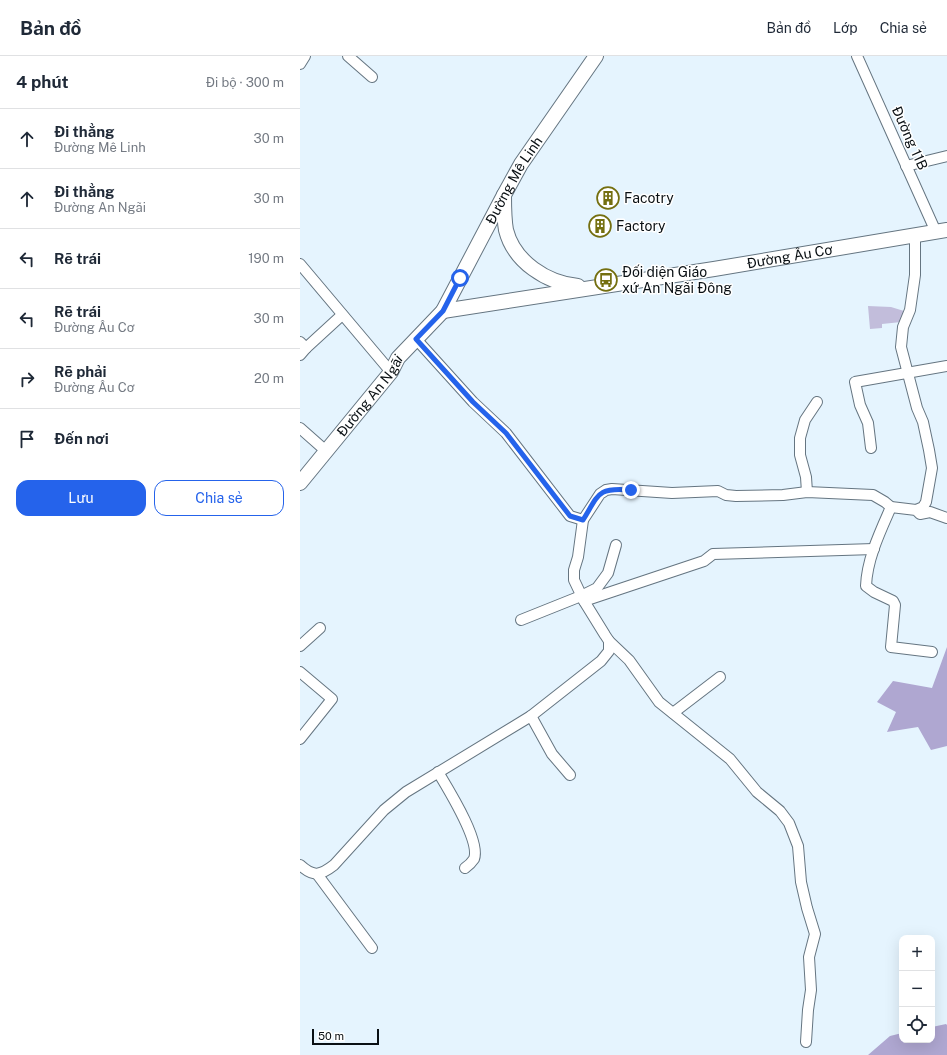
<!DOCTYPE html>
<html lang="vi">
<head>
<meta charset="utf-8">
<style>
	body { margin:0; font-family:"Public Sans",sans-serif; background:#f6f6f7; color:#1f2937 }
	.controls { position:absolute; right:12px; bottom:12px; display:grid; overflow:hidden; border-radius:8px; box-shadow:0 4px 16px #0002 }
	.controls button { width:36px; height:36px; display:grid; place-items:center; padding:0; border:0; border-bottom:1px solid #e0e1e3; background:#fff; color:#1f2937; font:20px sans-serif }
	.scale { position:absolute; left:12px; bottom:10px; width:67px; box-sizing:border-box; padding-left:4px; border:2px solid #0a1014; border-top:0; font-size:11px; line-height:14px; white-space:nowrap; color:#0a1014; -webkit-text-stroke:3px #fff; paint-order:stroke }
	.stop { position:absolute; width:12px; height:12px; margin:-9px; border:3px solid #2563eb; border-radius:50%; background:#fff }
	.stop.end { background:#2563eb; border-color:#fff; box-shadow:0 1px 4px #0008 }
	.list { margin:0; padding:0; list-style:none }
	h2 { display:flex; justify-content:space-between; align-items:center; height:52px; margin:0; padding:0 16px; font-size:17px }
	h2 small { font-size:13px; font-weight:400; color:#747a83 }
	.list li { display:grid; grid-template-columns:26px 1fr auto; gap:12px; align-items:center; box-sizing:border-box; height:60px; padding:0 16px; border-top:1px solid #e0e1e3 }
	.list b { display:block; font-size:15px; white-space:nowrap }
	.list p { margin:0; font-size:13px; white-space:nowrap; color:#747a83 }
	.list em { font-size:13px; font-style:normal; color:#747a83 }
	.actions { display:flex; gap:8px; padding:12px 16px }
	.actions a { flex:1; padding:9px 0; border:1px solid #2563eb; border-radius:12px; text-align:center; font-size:14px; color:#2563eb }
	.actions .main { background:#2563eb; color:#fff }
	.icon { flex:none; width:22px; height:22px; fill:none; stroke:currentColor; stroke-width:2; stroke-linecap:round; stroke-linejoin:round }
	.map { position:relative; flex:none; width:647px; height:999px; overflow:hidden }
	header { display:flex; align-items:center; gap:24px; box-sizing:border-box; height:56px; padding:0 20px; background:#fff; border-bottom:1px solid #e0e1e3 }
	header strong { font-size:19px }
	nav { display:flex; gap:22px; margin-inline-start:auto; font-size:14px }
	main { display:flex }
	aside { flex:1; background:#fff }
	.map>svg:first-child { display:block }
	.green { fill:#c2bddb }
	.forest { fill:#afa7d1 }
	.lines { fill:none; stroke-linecap:round; stroke-linejoin:round }
	.street-casing { stroke:#657581; stroke-width:12 }
	.secondary-casing { stroke:#657581; stroke-width:16 }
	.street { stroke:#fff; stroke-width:10 }
	.secondary { stroke:#fff; stroke-width:14 }
	.route { stroke:#2563eb; stroke-width:5 }
	.labels { text-anchor:middle; dominant-baseline:central; stroke-width:3; stroke-linejoin:round; paint-order:stroke }
	.street-label { font-size:14px; fill:#0a1014; stroke:#fff }
	.poi-label { font-size:14px; fill:#0a1014; stroke:#fff; text-anchor:start }
</style>
</head>
<body>
<header>
<strong>Bản đồ</strong>
<nav><a>Bản đồ</a><a>Lớp</a><a>Chia sẻ</a></nav>
</header>
<main>
<aside>
<h2>4 phút<small>Đi bộ · 300 m</small></h2>
<ul class="list">
<li><svg class="icon" aria-label="ahead" viewBox="0 0 24 24"><path d="M12 20V5M6 11l6-6 6 6"/></svg><div><b>Đi thẳng</b><p>Đường Mê Linh</p></div><em>30 m</em></li>
<li><svg class="icon" aria-label="ahead" viewBox="0 0 24 24"><path d="M12 20V5M6 11l6-6 6 6"/></svg><div><b>Đi thẳng</b><p>Đường An Ngãi</p></div><em>30 m</em></li>
<li><svg class="icon" aria-label="left" viewBox="0 0 24 24"><path d="M17 20v-9H6M10 6l-5 5 5 5"/></svg><div><b>Rẽ trái</b></div><em>190 m</em></li>
<li><svg class="icon" aria-label="left" viewBox="0 0 24 24"><path d="M17 20v-9H6M10 6l-5 5 5 5"/></svg><div><b>Rẽ trái</b><p>Đường Âu Cơ</p></div><em>30 m</em></li>
<li><svg class="icon" aria-label="right" viewBox="0 0 24 24"><path d="M7 20v-9h11M14 6l5 5-5 5"/></svg><div><b>Rẽ phải</b><p>Đường Âu Cơ</p></div><em>20 m</em></li>
<li><svg class="icon" aria-label="arrive" viewBox="0 0 24 24"><path d="M6 21V4h12l-3 4 3 4H6"/></svg><div><b>Đến nơi</b></div></li>
</ul>
<div class="actions"><a class="main">Lưu</a><a>Chia sẻ</a></div>
</aside>
<div class="map">
<svg width="647" height="999" viewBox="0 0 647 999">
	<rect width="100%" height="100%" fill="#e5f4fe"/>
	<path class="green" d="M568,250l23,1 13,4 -1,5 -2,6 -19,2v4l-12,1z"/>
	<g class="forest">
		<path d="M647,591v99l-16,4 -13,-23 -31,5 9,-20 -19,-10 16,-21 39,7z"/>
		<path d="M646,968l1,1v30h-79l22,-19 12,-3v7h30v-13z"/>
	</g>
	<g class="lines">
		<g class="street-casing">
			<g id="street">
				<path d="M48,0l24,21"/>
				<path d="M557,0l79,176"/>
				<path d="M0,8l5,-8"/>
				<path d="M606,110l41,-10"/>
				<path d="M615,179v40l-5,35 -7,17 -2,20 16,61 6,14 6,28 3,18 -6,34 -3,5 -7,3"/>
				<path d="M0,208l91,108"/>
				<path d="M116,283l57,63 33,31 64,83 13,4"/>
				<path d="M0,286l6,6 -6,7"/>
				<path d="M6,292l36,-33"/>
				<path d="M0,372l26,23"/>
				<path d="M571,392l-3,-25 -8,-18 -5,-23 92,-16"/>
				<path d="M507,436l-1,-15 -6,-22v-17l5,-18 12,-18"/>
				<path d="M591,451c-11,25 -24,52 -25,79l8,6 19,9 2,4 -4,42 41,5"/>
				<path d="M284,545l120,-40 9,-7 161,-5"/>
				<path d="M221,564l60,-24 16,-8 11,-15 8,-28"/>
				<path d="M0,590l20,-18"/>
				<path d="M0,616l32,27 -32,40"/>
				<path d="M373,657l47,-36"/>
				<path d="M231,660l21,38 18,21"/>
				<path d="M138,716c10,17 43,69 36,87 -2,3 -6,7 -9,9"/>
				<path d="M0,809c13,12 20,11 34,0l50,-55 22,-18 125,-76 70,-55 8,-10v-10"/>
				<path d="M17,818l55,74"/>
				<path d="M506,986l2,-32 3,-20 -2,-33 6,-23 -8,-26 -6,-26 -3,-36 -9,-23 -9,-12 -23,-19 -27,-33 -71,-57 -30,-42 -20,-19 -4,-6 -21,-34 -10,-21v-10l4,-13 5,-37 17,-26 6,-4 6,-1 60,4 46,-2 8,4 10,1 47,-1 24,-3 66,3 12,7 6,5 25,3 4,4 10,-2 17,6"/>
			</g>
		</g>
		<g class="secondary-casing">
			<g id="secondary">
				<path d="M204,139c0,12 0,24 2,35 8,32 41,53 72,56"/>
				<path id="s1" d="M143,255l271,-42 233,-39"/>
				<path id="s2" d="M0,427l91,-111 7,-14 45,-47 61,-116 17,-31 75,-108"/>
			</g>
		</g>
		<use href="#street" class="street"/>
		<use href="#secondary" class="secondary"/>
	</g>
	<g class="lines">
		<path class="route" d="M160,222l-17,33 -27,28 57,63 33,31 64,83 13,4c16,-26 14,-33 48,-30"/>
	</g>
	<defs>
		<g id="building-ring" transform="scale(1.15)"><circle r="9.5" fill="#fff" stroke="#746f10" stroke-width="1.5"/><path d="M-4-6H4V6H1V3H-1V6H-4ZM-2.5-4.3h1.7v1.8h-1.7ZM.8-4.3h1.7v1.8H.8ZM-2.5-1h1.7V.8h-1.7ZM.8-1h1.7V.8H.8Z" fill="#746f10"/></g>
		<g id="bus-ring" transform="scale(1.15)"><circle r="9.5" fill="#fff" stroke="#746f10" stroke-width="1.5"/><path d="M-5-6H5V4H4V6H2V4H-2V6H-4V4H-5ZM-3.5-4V0h7V-4ZM-3.5 1.2v1.5H-2V1.2ZM2 1.2v1.5H3.5V1.2Z" fill="#746f10"/></g>
	</defs>
	<g fill-rule="evenodd">
		<use href="#building-ring" x="308" y="142"/>
		<use href="#building-ring" x="300" y="170"/>
		<use href="#bus-ring" x="306" y="224"/>
	</g>
	<g class="labels">
		<g class="street-label">
			<text transform="translate(610 82) rotate(66)">Đường 11B</text>
			<text stroke="none"><textPath href="#s2" startOffset="373">Đường Mê Linh</textPath></text>
			<text stroke="none"><textPath href="#s1" startOffset="351">Đường Âu Cơ</textPath></text>
			<text stroke="none"><textPath href="#s2" startOffset="112">Đường An Ngãi</textPath></text>
		</g>
		<g class="poi-label">
			<text x="324" y="142">Facotry</text>
			<text x="316" y="170">Factory</text>
			<text x="322" y="216">Đối diện Giáo<tspan x="322" dy="16">xứ An Ngãi Đông</tspan></text>
		</g>
	</g>
</svg>
<div class="controls">
<button>+</button>
<button>−</button>
<button><svg class="icon" aria-label="locate" viewBox="0 0 24 24"><circle cx="12" cy="12" r="6"/><path d="M12 2v4M12 18v4M2 12h4M18 12h4"/></svg></button>
</div>
<div class="scale">50 m</div>
<div class="stop" style="left:160px;top:222px"></div>
<div class="stop end" style="left:331px;top:434px"></div>
</div>
</main>
</body>
</html>
